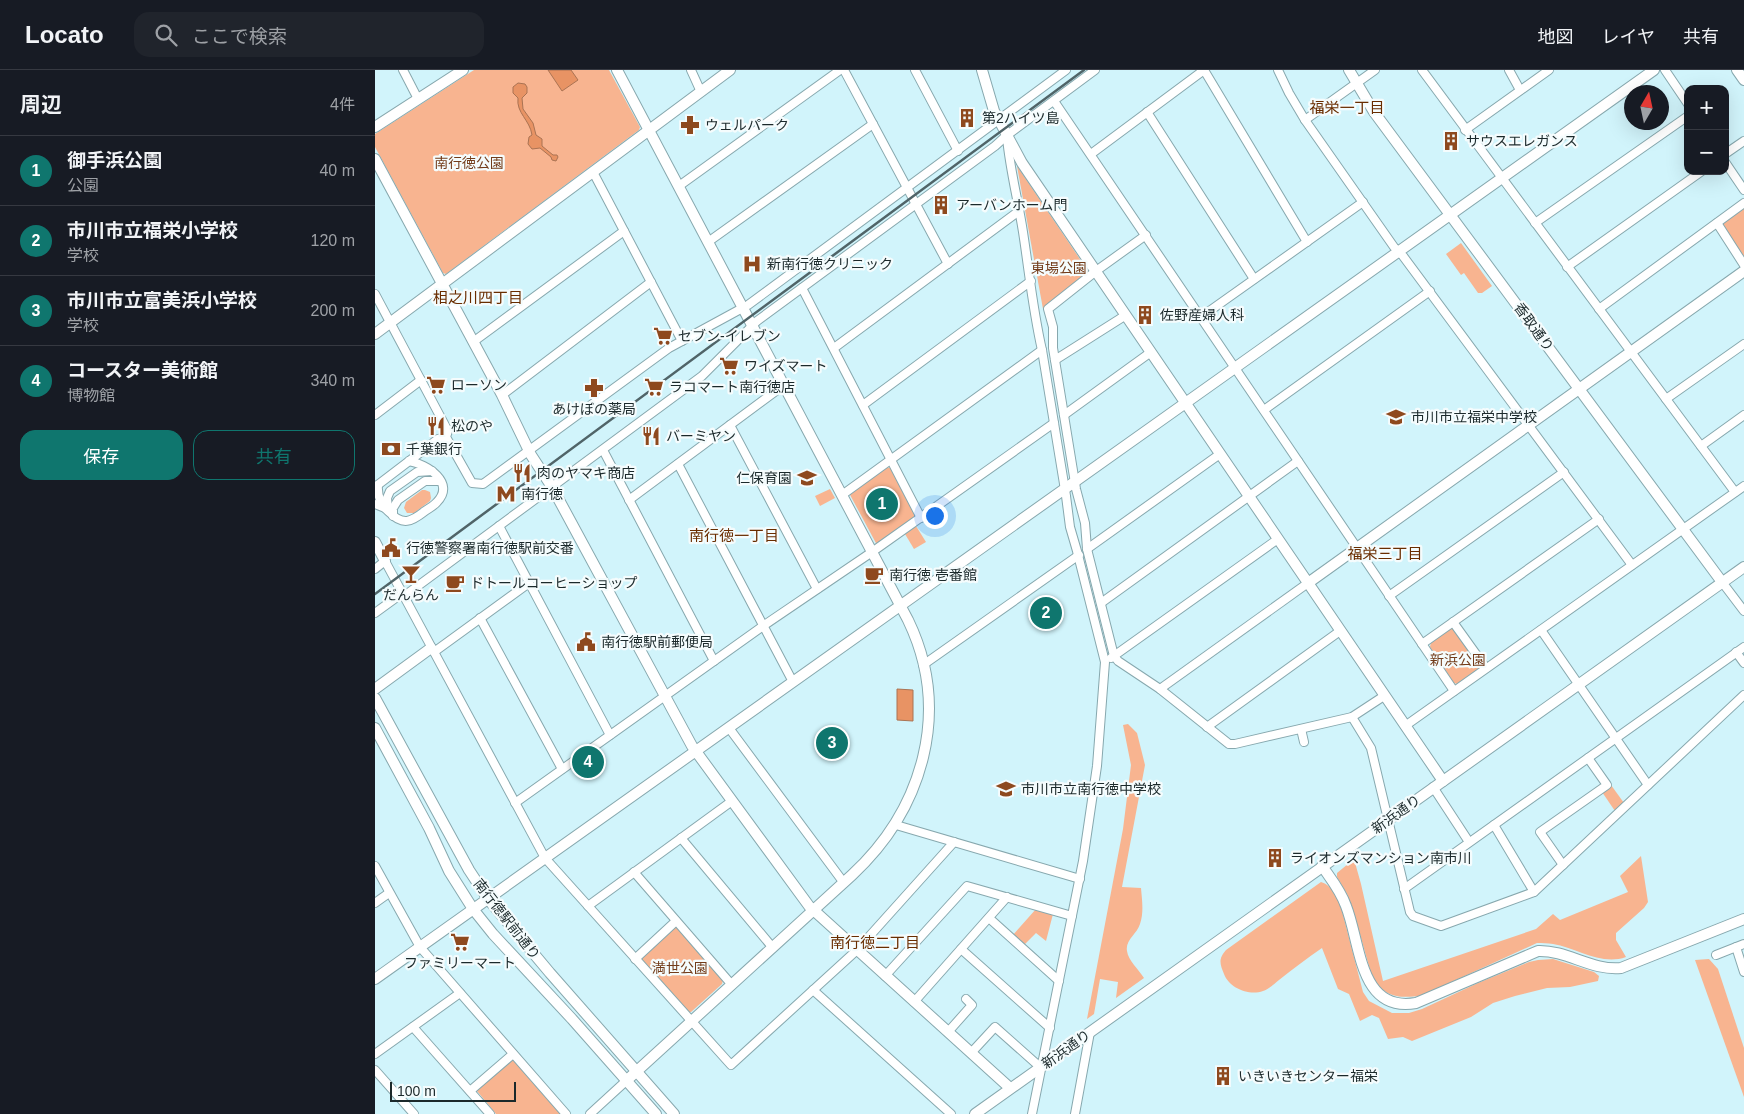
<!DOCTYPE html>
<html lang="ja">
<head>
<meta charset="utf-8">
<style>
	body { margin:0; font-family:Arial,"Noto Sans JP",sans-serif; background:#20242c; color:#f1f3f6 }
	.controls { position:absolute; right:15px; top:15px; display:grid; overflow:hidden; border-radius:10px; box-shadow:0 5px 20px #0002 }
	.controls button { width:45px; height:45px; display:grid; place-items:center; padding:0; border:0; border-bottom:1px solid #363941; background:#171b24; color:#f1f3f6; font:25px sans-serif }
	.compass { position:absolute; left:1249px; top:15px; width:45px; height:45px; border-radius:50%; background:#171b24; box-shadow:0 5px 20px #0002; rotate:9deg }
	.scale { position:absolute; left:15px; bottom:12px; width:126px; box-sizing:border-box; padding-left:5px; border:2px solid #1b292b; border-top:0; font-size:14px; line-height:18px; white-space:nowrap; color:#1b292b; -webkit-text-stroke:4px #f5fcfd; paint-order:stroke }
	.you { position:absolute; left:559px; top:445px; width:18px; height:18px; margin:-12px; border:4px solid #fff; border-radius:50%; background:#1a73e8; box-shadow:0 0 0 8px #1a73e833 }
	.badge { display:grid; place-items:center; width:32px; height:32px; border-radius:50%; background:#0f766e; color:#fff; font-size:16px; font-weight:700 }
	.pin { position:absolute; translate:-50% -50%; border:2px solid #fff; box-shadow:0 1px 5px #0006 }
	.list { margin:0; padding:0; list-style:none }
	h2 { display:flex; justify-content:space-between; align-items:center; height:65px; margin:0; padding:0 20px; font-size:21px }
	h2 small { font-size:16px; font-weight:400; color:#9ea1a6 }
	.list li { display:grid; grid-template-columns:32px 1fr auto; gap:15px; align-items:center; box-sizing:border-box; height:70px; padding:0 20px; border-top:1px solid #363941 }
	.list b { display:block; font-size:19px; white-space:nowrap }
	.list p { margin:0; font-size:16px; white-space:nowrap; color:#9ea1a6 }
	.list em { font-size:16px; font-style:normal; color:#9ea1a6 }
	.actions { display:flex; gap:10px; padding:15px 20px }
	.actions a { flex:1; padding:11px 0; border:1px solid #0f766e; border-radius:15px; text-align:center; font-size:18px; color:#0f766e }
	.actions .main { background:#0f766e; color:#fff }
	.icon { flex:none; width:28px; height:28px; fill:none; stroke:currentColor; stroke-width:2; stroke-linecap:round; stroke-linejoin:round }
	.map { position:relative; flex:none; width:1369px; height:1044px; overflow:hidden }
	header { display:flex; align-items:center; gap:30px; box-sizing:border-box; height:70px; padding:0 25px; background:#171b24; border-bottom:1px solid #363941 }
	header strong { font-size:24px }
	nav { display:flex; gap:28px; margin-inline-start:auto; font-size:18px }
	.search { width:350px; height:45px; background:#20242c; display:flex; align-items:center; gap:12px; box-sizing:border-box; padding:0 18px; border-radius:15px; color:#9ea1a6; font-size:19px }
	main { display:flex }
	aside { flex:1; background:#171b24 }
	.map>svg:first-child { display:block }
	.green { fill:#f8b490 }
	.water { fill:#e89364; stroke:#aa7353 }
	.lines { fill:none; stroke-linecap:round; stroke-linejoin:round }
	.minor-casing { stroke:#87a8ae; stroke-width:10 }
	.tertiary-casing { stroke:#87a8ae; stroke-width:12 }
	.minor { stroke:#fff; stroke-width:8 }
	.tertiary { stroke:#fff; stroke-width:10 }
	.rail { stroke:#506468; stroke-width:2.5 }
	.labels { text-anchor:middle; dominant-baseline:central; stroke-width:4.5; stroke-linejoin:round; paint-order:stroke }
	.poi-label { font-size:14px; fill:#1b292b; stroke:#f5fcfd; text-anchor:start }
	.park-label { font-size:14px; fill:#733c1a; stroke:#f5fcfd }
	.street-label { font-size:14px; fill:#1b292b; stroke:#f5fcfd }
	.neighbourhood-label { font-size:15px; fill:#692d00; stroke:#f5fcfd }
</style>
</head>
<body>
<header>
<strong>Locato</strong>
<div class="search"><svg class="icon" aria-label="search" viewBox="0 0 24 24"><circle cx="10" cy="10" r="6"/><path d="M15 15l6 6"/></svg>ここで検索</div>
<nav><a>地図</a><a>レイヤ</a><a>共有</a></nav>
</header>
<main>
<aside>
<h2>周辺<small>4件</small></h2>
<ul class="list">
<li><span class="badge">1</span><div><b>御手浜公園</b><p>公園</p></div><em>40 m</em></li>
<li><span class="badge">2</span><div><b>市川市立福栄小学校</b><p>学校</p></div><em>120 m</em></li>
<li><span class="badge">3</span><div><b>市川市立富美浜小学校</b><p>学校</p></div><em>200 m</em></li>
<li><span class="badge">4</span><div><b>コースター美術館</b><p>博物館</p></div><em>340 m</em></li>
</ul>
<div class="actions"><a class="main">保存</a><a>共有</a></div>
</aside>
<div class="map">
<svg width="1369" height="1044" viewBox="0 0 1369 1044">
	<rect width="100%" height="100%" fill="#d1f4fb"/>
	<g class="green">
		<path d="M99,0h135l31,57 -1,3 -193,144 -3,-1 -68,-126v-13z"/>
		<path d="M642,96l71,105v3l-45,35z"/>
		<path d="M1369,138v52l-22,-34 1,-3z"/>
		<path d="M1086,173l31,43 -10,7h-4l-14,-20 -3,2 -15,-21z"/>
		<path d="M511,397l5,1 24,46 -1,5 -37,26 -28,-52z"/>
		<path d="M455,419l5,9 -15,8 -5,-10z"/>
		<path d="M47,420h3l5,2 1,6 -1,3 -16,12h-7l-3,-5 2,-6z"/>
		<path d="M541,456l10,16 -12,7 -9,-15z"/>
		<path d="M1077,558l3,1 25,35 -1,4 -22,16 -3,-1 -24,-36 1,-5z"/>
		<path d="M753,654l9,9 8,32 -23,122 19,1c1,12 3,24 -1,36 -3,10 -15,16 -13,27 1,9 12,19 17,27l-28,20 2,-16 -18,-3 -6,35 -7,5 36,-190 8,-64 -8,-40z"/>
		<path d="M1236,715l13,18 -9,8 -13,-19z"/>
		<path d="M1266,786l7,46 -4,6 -28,25v7l10,17c-25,9 -49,-9 -73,-13 -5,-1 -11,-1 -16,-1l-116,53c-22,2 -36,2 -49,-19l-18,-64 -7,-19 -10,-17v-4l17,-14 7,25 22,97 153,-52 17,-15 7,6 68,-28 -8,-16z"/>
		<path d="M946,812c11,3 15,15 20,25l22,85 6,9 23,12h17l13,-4 56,-26 51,-21 9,-2 15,-1 41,13 5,4 -1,5 -28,6 -23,1 -32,8 -22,7 -22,14 -59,24 -9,-4 -15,2 -9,-21 -7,-3 -12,6 -11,-27 -11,-5 -16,-41c-15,10 -29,21 -43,32 -5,4 -11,10 -16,11 -14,5 -34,-3 -39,-17 -4,-10 -6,-15 2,-24z"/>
		<path d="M661,839l17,5 -7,27 -10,-8 -12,12 -11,-10z"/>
		<path d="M299,856l4,1 45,53 -1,4 -31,28h-4l-46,-52v-3z"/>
		<path d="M1334,889l9,10 26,79v49l-49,-137z"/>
		<path d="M135,989l4,1 47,54h-65l-19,-23v-3z"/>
	</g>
	<g class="water">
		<path d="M173,0h23l7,10 -16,11z"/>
		<path d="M143,13l7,1 2,3v6l-5,5 1,11 10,14 3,12 6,4v7l11,9h4l1,2 -2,4 -4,-1 -1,-3 -11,-9 -8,1 -4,-5 1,-7 3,-2c-2,-15 -16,-22 -14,-37l-5,-5v-6z"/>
		<path d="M522,619l16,1v31l-16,-1z"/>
	</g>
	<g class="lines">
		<g class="minor-casing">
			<g id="minor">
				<path d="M28,0l15,29"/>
				<path d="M316,0l10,22"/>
				<path d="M469,0l104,194"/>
				<path d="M540,0l43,81"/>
				<path d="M829,0l103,172"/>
				<path d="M903,0l11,23 16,27 89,127 9,9 229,309"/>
				<path d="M1047,0l313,422"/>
				<path d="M1134,0l11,20"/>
				<path d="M1290,0l23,34"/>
				<path d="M679,31l400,590"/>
				<path d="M772,42l107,167"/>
				<path d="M930,50l70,-50"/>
				<path d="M1090,60l84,-60"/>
				<path d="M632,68c3,32 11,62 16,94 6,39 10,79 19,118l24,146 4,31 7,24 28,111 -8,104 -14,95 -51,253"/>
				<path d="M716,84l113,-84"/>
				<path d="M1350,84l19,-13"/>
				<path d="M1350,92l19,28"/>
				<path d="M218,102l89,169"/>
				<path d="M304,116l161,-116"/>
				<path d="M1160,153l153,-107"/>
				<path d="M1342,153l27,42"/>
				<path d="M771,165l-50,36 -48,38 5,18v21l23,141 9,34 2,26 27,107 4,5 42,28 69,55h6l117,-27 32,-21"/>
				<path d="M333,172l165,-118"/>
				<path d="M1192,197l135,-96"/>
				<path d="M427,218l119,230"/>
				<path d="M0,224l73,137 -2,6 26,46 11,1 186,-136 79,-43 318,-235"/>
				<path d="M1224,239l145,-106"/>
				<path d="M826,247l162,-115"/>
				<path d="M98,272l151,-111"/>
				<path d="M459,278l185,-137"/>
				<path d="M680,290l71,-45"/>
				<path d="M127,325l149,-113"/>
				<path d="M1291,329l78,-55"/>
				<path d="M488,335l168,-124"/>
				<path d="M889,340l166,-119"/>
				<path d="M0,345l46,-35"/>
				<path d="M689,345l87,-63"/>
				<path d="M355,355l87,164"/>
				<path d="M1326,376l43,-31"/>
				<path d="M228,380l111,211"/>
				<path d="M303,394l115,218"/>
				<path d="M3,415c-1,11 3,20 11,27 14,14 22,10 36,-1 4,-3 9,-5 12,-9 19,-19 -10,-38 -28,-41"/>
				<path d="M0,417l63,-48 8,-2"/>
				<path d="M467,425l200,-145"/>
				<path d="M254,430l155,-115"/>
				<path d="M0,434l10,4"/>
				<path d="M13,440l-1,-12 3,-7 27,-19 15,-1"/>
				<path d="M18,446v-8l5,-8 27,-19h15"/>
				<path d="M124,456l111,209"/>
				<path d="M712,479l133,-95"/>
				<path d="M0,499l10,-8 160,297 186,207 126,-115 97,-108"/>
				<path d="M1347,512l22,29"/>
				<path d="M1014,526l175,-124"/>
				<path d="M726,533l197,-142"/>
				<path d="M0,543l22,-16 7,-1 7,-5 291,-215 55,-55 238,-175 11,-10 89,-66"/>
				<path d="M105,548l82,151"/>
				<path d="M1078,552l33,46"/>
				<path d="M1166,560l107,155"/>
				<path d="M1047,574l177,-125"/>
				<path d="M59,582l95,-69"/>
				<path d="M1361,582l8,11"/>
				<path d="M736,588l167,-119"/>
				<path d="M548,595l156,-110"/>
				<path d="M785,619l148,-106"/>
				<path d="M977,647l19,31 39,164 3,4 28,10 93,-34 210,-197"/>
				<path d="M1030,656l339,-240"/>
				<path d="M832,657l133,-96"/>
				<path d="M354,658l115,155"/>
				<path d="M926,659l3,13"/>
				<path d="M1058,717l36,55"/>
				<path d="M140,733l248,-177 109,-74 182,-129"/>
				<path d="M521,755l184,54"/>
				<path d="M1119,755l40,67"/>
				<path d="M306,768l92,110"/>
				<path d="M1188,795l-23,-33 67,-47 -19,-27"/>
				<path d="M0,796l45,81 146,167"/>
				<path d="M259,802l98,113"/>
				<path d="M1029,819l340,-242"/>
				<path d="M0,833l14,-10"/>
				<path d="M213,836l144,-105"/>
				<path d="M614,848l70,63"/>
				<path d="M1361,877l8,25"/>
				<path d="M586,879l89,79"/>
				<path d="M1341,885l28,-11"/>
				<path d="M260,889l41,-38"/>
				<path d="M510,906l82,-90 105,30"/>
				<path d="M438,920l138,124"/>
				<path d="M539,932l93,-105"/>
				<path d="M38,957l77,87"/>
				<path d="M573,962l24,-27 -6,-6"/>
				<path d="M596,983l24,-26 45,40"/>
				<path d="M0,984l85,-61"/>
				<path d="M0,1000l39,44"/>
				<path d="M95,1021l43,-37"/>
				<path d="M215,1044l36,-33"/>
				<path d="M700,1044l15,-82"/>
			</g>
		</g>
		<g class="tertiary-casing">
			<g id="tertiary">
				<path d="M242,0l291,550c44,91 15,189 -56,255l-226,206"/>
				<path d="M607,0l12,41 28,52 421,618"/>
				<path d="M974,0l25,42 348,470"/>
				<path d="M1362,0l7,10"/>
				<path d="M0,57l88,-57"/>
				<path d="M0,89l127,236 29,60 21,32 140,259 117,160 201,182"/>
				<path d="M0,264l355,-264"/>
				<path d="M0,472l10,19"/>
				<path d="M933,513l436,-312"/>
				<path d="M0,619l56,-41"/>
				<path d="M0,628l94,172 19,29 62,74 124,141"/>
				<path d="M0,658l54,100 20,43 24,38 20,25 79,85 84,95"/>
				<path d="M947,796c9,13 19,25 24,40 15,38 13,107 70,97l122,-52c29,-1 54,20 83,17l123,-49"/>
				<path d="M0,909l1279,-909"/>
				<path d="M600,1044l769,-547"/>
			</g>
		</g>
		<use href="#minor" class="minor"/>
		<use href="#tertiary" class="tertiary"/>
		<path class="rail" d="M0,524l709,-524"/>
	</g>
	<defs>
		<g id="building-bare" transform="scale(1.5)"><path d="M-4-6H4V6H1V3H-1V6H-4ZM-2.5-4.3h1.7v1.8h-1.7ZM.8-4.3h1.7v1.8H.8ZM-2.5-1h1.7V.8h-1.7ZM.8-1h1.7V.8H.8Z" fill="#8e491e" stroke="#f5fcfd" stroke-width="2.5" paint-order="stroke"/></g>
		<g id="pharmacy-bare" transform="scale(1.5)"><path d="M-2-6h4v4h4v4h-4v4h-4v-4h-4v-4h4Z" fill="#8e491e" stroke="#f5fcfd" stroke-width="2.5" paint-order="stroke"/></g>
		<g id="hospital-bare" transform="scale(1.5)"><path d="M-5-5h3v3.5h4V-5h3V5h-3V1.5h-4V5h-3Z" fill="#8e491e" stroke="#f5fcfd" stroke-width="2.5" paint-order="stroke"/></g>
		<g id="supermarket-bare" transform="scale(1.5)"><path d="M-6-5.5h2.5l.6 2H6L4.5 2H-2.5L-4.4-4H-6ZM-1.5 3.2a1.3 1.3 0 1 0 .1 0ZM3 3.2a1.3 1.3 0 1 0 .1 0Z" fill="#8e491e" stroke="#f5fcfd" stroke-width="2.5" paint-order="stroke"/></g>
		<g id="school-bare" transform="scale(1.5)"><path d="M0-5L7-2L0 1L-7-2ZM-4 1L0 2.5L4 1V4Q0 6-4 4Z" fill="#8e491e" stroke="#f5fcfd" stroke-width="2.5" paint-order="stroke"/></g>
		<g id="restaurant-bare" transform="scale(1.5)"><path d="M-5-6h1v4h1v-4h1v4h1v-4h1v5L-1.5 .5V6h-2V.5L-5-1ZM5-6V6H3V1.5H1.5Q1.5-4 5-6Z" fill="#8e491e" stroke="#f5fcfd" stroke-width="2.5" paint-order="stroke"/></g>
		<g id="bank-bare" transform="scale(1.5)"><path d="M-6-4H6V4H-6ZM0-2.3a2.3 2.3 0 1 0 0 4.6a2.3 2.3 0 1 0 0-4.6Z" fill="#8e491e" stroke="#f5fcfd" stroke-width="2.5" paint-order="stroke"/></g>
		<g id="metro-bare" transform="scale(1.5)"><path d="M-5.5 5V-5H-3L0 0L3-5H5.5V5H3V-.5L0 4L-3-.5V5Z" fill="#8e491e" stroke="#f5fcfd" stroke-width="2.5" paint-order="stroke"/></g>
		<g id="civic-bare" transform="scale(1.5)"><path d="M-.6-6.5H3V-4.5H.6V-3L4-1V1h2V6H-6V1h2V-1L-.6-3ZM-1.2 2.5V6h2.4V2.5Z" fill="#8e491e" stroke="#f5fcfd" stroke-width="2.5" paint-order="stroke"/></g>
		<g id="bar-bare" transform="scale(1.5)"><path d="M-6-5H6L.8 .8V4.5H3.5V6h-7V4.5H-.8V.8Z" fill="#8e491e" stroke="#f5fcfd" stroke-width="2.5" paint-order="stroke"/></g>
		<g id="cafe-bare" transform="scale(1.5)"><path d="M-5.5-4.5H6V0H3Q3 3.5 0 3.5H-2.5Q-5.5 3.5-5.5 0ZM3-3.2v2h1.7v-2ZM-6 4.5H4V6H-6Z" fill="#8e491e" stroke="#f5fcfd" stroke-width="2.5" paint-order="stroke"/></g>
	</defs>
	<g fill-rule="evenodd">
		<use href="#building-bare" x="592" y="48"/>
		<use href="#pharmacy-bare" x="315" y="55"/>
		<use href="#building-bare" x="1076" y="71"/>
		<use href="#building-bare" x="566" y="135"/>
		<use href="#hospital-bare" x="377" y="194"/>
		<use href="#building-bare" x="770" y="245"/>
		<use href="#supermarket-bare" x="288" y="266"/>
		<use href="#supermarket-bare" x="354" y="296"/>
		<use href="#supermarket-bare" x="61" y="315"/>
		<use href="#supermarket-bare" x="279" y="317"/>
		<use href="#pharmacy-bare" x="219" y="318"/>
		<use href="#school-bare" x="1021" y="347"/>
		<use href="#restaurant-bare" x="61" y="356"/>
		<use href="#restaurant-bare" x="276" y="366"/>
		<use href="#bank-bare" x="16" y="379"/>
		<use href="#restaurant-bare" x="147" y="403"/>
		<use href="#school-bare" x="432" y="408"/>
		<use href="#metro-bare" x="131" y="424"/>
		<use href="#civic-bare" x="16" y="478"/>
		<use href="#bar-bare" x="36" y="504"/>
		<use href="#cafe-bare" x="499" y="505"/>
		<use href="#cafe-bare" x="80" y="513"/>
		<use href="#civic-bare" x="211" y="572"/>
		<use href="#school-bare" x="631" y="719"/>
		<use href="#building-bare" x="900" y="788"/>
		<use href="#supermarket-bare" x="85" y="872"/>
		<use href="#building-bare" x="848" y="1006"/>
	</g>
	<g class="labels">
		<g class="poi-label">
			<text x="607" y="48">第2ハイツ島</text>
			<text x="330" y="55">ウェルパーク</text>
			<text x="1091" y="71">サウスエレガンス</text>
			<text x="581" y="135">アーバンホーム門</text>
			<text x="392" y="194">新南行徳クリニック</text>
			<text x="785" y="245">佐野産婦人科</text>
			<text x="303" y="266">セブン-イレブン</text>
			<text x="369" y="296">ワイズマート</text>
			<text x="76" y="315">ローソン</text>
			<text x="294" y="317">ラコマート南行徳店</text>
			<text x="219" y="339" text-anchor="middle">あけぼの薬局</text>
			<text x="1036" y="347">市川市立福栄中学校</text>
			<text x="76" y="356">松のや</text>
			<text x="291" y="366">バーミヤン</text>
			<text x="31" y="379">千葉銀行</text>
			<text x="162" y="403">肉のヤマキ商店</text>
			<text x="417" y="408" text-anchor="end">仁保育園</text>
			<text x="146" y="424">南行徳</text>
			<text x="31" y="478">行徳警察署南行徳駅前交番</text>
			<text x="514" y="505">南行徳 壱番館</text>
			<text x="95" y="513">ドトールコーヒーショップ</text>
			<text x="36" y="525" text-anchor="middle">だんらん</text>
			<text x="226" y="572">南行徳駅前郵便局</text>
			<text x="646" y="719">市川市立南行徳中学校</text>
			<text x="915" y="788">ライオンズマンション南市川</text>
			<text x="85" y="893" text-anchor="middle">ファミリーマート</text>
			<text x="863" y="1006">いきいきセンター福栄</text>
		</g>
		<g class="park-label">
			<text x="94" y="93">南行徳公園</text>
			<text x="684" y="198">東場公園</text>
			<text x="1083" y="590">新浜公園</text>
			<text x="305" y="898">満世公園</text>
		</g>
		<g class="street-label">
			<text transform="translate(1159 257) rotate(54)">香取通り</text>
			<text transform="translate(1021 744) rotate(-35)">新浜通り</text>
			<text transform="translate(132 849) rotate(52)">南行徳駅前通り</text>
			<text transform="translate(691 979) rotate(-35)">新浜通り</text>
		</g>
		<g class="neighbourhood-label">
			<text x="972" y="37">福栄一丁目</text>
			<text x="103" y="227">相之川四丁目</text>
			<text x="359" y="465">南行徳一丁目</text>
			<text x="1010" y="483">福栄三丁目</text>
			<text x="500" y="872">南行徳二丁目</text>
		</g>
	</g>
</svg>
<div class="controls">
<button>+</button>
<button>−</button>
</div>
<svg class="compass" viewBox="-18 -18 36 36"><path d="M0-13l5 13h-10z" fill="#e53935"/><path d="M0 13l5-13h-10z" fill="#9ea1a6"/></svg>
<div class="scale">100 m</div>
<div class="you"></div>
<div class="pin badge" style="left:507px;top:434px">1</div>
<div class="pin badge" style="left:671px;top:543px">2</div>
<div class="pin badge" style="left:457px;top:673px">3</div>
<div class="pin badge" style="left:213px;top:692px">4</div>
</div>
</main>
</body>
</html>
